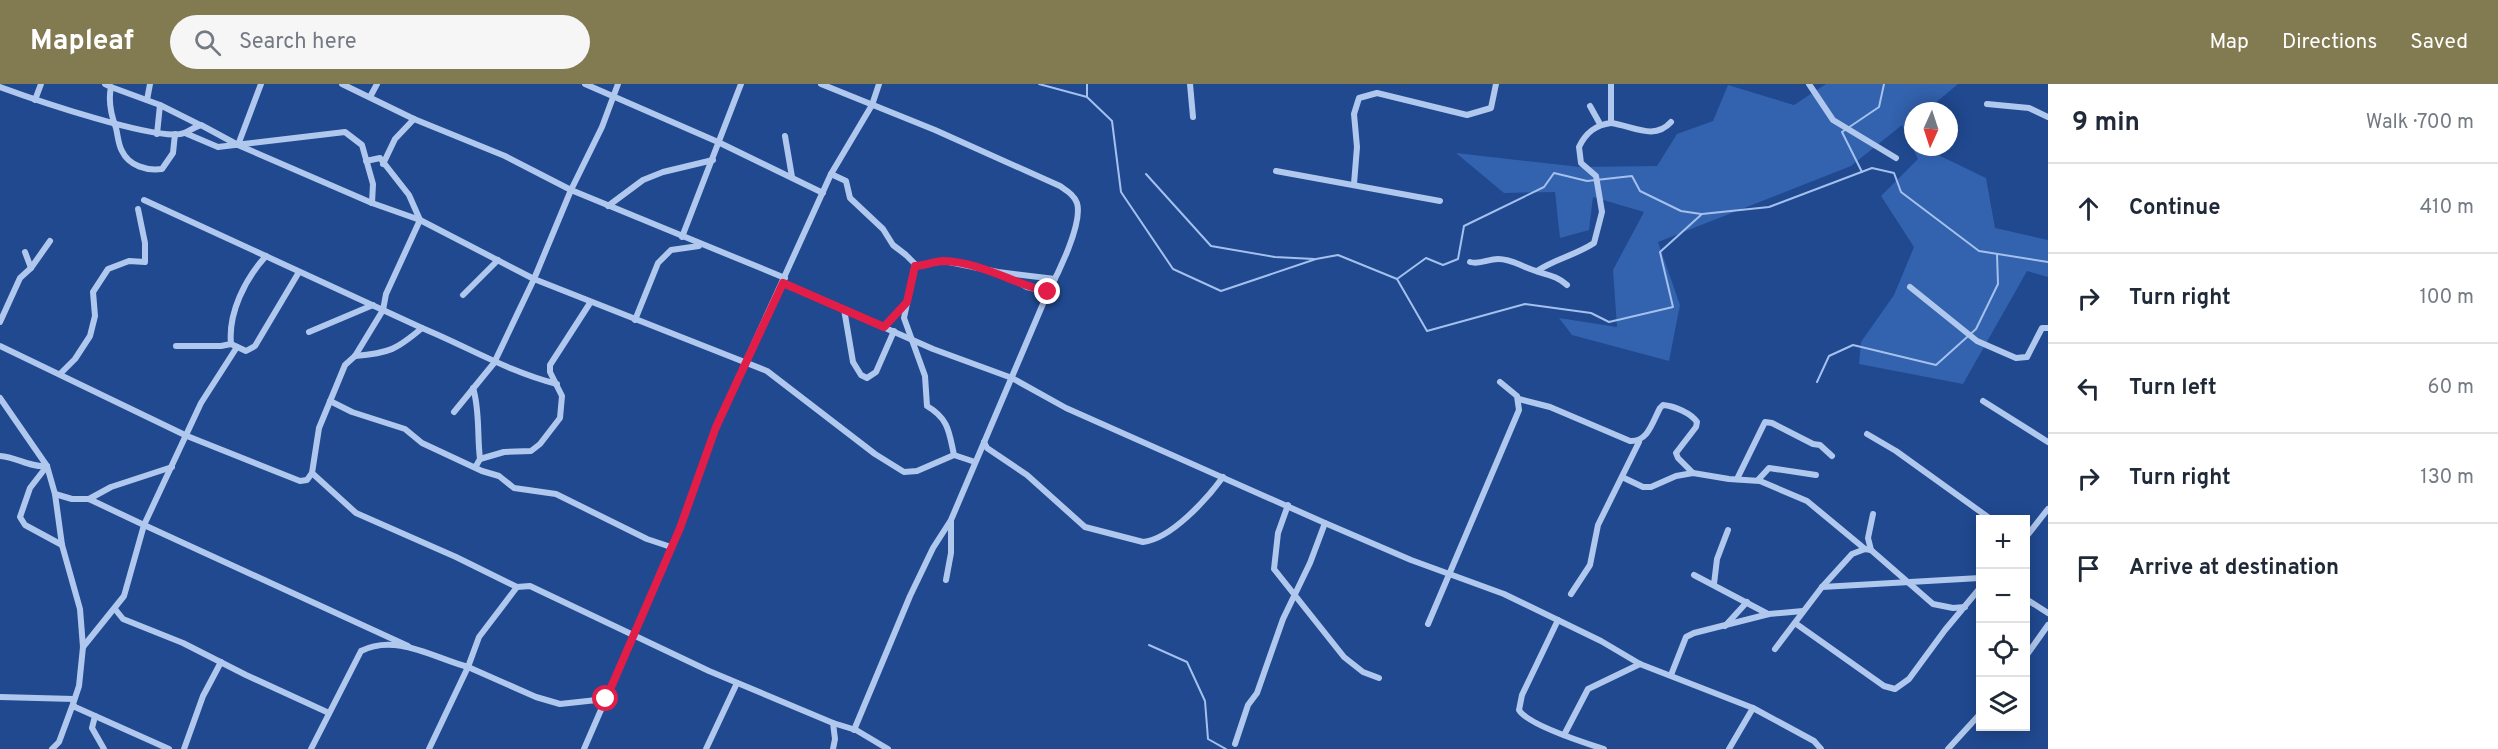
<!DOCTYPE html>
<html lang="en">
<head>
<meta charset="utf-8">
<style>
	body { margin:0; font-family:Overpass,sans-serif; background:#f6f6f7; color:#1f2937 }
	.controls { position:absolute; right:18px; bottom:18px; display:grid; overflow:hidden; border-radius:0px; box-shadow:0 3px 15px #0003 }
	.controls button { width:54px; height:54px; display:grid; place-items:center; padding:0; border:0; border-bottom:2px solid #e0e1e3; background:#fff; color:#1f2937; font:30px sans-serif }
	.compass { position:absolute; left:1904px; top:18px; width:54px; height:54px; border-radius:50%; background:#fff; box-shadow:0 3px 15px #0003; rotate:183deg }
	.stop { position:absolute; width:18px; height:18px; margin:-14px; border:4px solid #e11d48; border-radius:50%; background:#fff }
	.stop.end { background:#e11d48; border-color:#fff; box-shadow:0 2px 6px #0008 }
	.list { margin:0; padding:0; list-style:none }
	h2 { display:flex; justify-content:space-between; align-items:center; height:78px; margin:0; padding:0 24px; font-size:26px }
	h2 small { font-size:20px; font-weight:400; color:#747a83 }
	.list li { display:grid; grid-template-columns:39px 1fr auto; gap:18px; align-items:center; box-sizing:border-box; height:90px; padding:0 24px; border-top:2px solid #e0e1e3 }
	.list b { display:block; font-size:22px; white-space:nowrap }
	.list em { font-size:20px; font-style:normal; color:#747a83 }
	.icon { flex:none; width:33px; height:33px; fill:none; stroke:currentColor; stroke-width:2; stroke-linecap:round; stroke-linejoin:round }
	.map { position:relative; flex:none; width:2048px; height:665px; overflow:hidden }
	header { display:flex; align-items:center; gap:36px; box-sizing:border-box; height:84px; padding:0 30px; background:#827a51; color:#fff }
	header strong { font-size:28px }
	nav { display:flex; gap:33px; margin-inline-start:auto; font-size:21px }
	.search { width:420px; height:54px; background:#f6f6f7; display:flex; align-items:center; gap:15px; box-sizing:border-box; padding:0 21px; border-radius:33px; color:#747a83; font-size:22px }
	main { display:flex }
	aside { flex:1; background:#fff }
	.map>svg:first-child { display:block }
	.green { fill:#3362ae }
	.lines { fill:none; stroke-linecap:round; stroke-linejoin:round }
	.stream { stroke:#a4c1ee; stroke-width:2 }
	.minor { stroke:#b0c8ed; stroke-width:6 }
	.route { stroke:#e11d48; stroke-width:8 }
</style>
</head>
<body>
<header>
<strong>Mapleaf</strong>
<div class="search"><svg class="icon" aria-label="search" viewBox="0 0 24 24"><circle cx="10" cy="10" r="6"/><path d="M15 15l6 6"/></svg>Search here</div>
<nav><a>Map</a><a>Directions</a><a>Saved</a></nav>
</header>
<main>
<div class="map">
<svg width="2048" height="665" viewBox="0 0 2048 665">
	<rect width="100%" height="100%" fill="#204990"/>
	<path class="green" d="M1826,0h132l-25,21v6h-20v36h21v6l52,25 9,50 53,12v37l-21,-6 -64,113 -104,-20 2,-22 33,-47 20,-48 -33,-51 37,-37 -16,-34 -51,41 -193,76 22,63 -11,56 -97,-26 -13,-17 58,9 -4,-57 31,-58 -51,-15 -4,33 -29,8 -5,-46 -51,1 -48,-40 124,14 77,-1 20,-32 36,-13 15,-36 66,20z"/>
	<g class="lines">
		<g class="stream">
			<path d="M1039,0l48,13"/>
			<path d="M1087,0v13l25,24 9,71 52,77 48,22 95,-32 22,-4 59,24 30,52 98,-27 66,9 18,9 64,-15 -13,-55 42,-38 67,-7 103,-39 22,5 7,19 78,59 69,11"/>
			<path d="M1862,88l-20,-40 37,-25 5,-23"/>
			<path d="M1146,90l65,72 64,11 39,2"/>
			<path d="M1397,195l29,-21 17,7 15,-6 6,-33 80,-39 10,-14 33,8 45,-5 8,15 41,20 20,3"/>
			<path d="M1817,298l12,-26 24,-11 83,20 40,-36 22,-45 -1,-30"/>
			<path d="M1149,561l38,17 18,39 3,38 18,10"/>
		</g>
		<g class="minor">
			<path d="M105,0l6,3c-3,14 0,28 5,41 2,8 2,16 6,23 7,15 25,20 40,18l11,-16 2,-19"/>
			<path d="M342,0l72,35 91,37 66,34 214,88"/>
			<path d="M585,0l133,58 105,51"/>
			<path d="M821,0l114,46 125,56c7,5 14,9 17,17 6,20 -19,71 -29,89l-97,228 -18,28 -23,48 -56,134"/>
			<path d="M1190,0l3,33"/>
			<path d="M1611,0v39c22,3 43,18 60,-1"/>
			<path d="M1809,0l24,36 63,38"/>
			<path d="M0,3c30,11 160,56 184,46 6,-2 10,-6 17,-8l37,20 134,58 48,17 114,59 37,-89 31,-63 16,-43"/>
			<path d="M111,3l49,18"/>
			<path d="M370,13l7,-13"/>
			<path d="M35,16l6,-16"/>
			<path d="M147,16l3,-16"/>
			<path d="M1987,20l42,4 19,9"/>
			<path d="M1590,22l10,18"/>
			<path d="M185,49l33,14 127,-15 17,13 11,39 -1,19"/>
			<path d="M157,50l3,-29 40,20"/>
			<path d="M785,52l7,41"/>
			<path d="M238,61l23,-61"/>
			<path d="M383,80l12,-25 19,-20"/>
			<path d="M1276,87l164,30"/>
			<path d="M831,90l15,7 4,17 33,31 10,16 13,10 9,9 -11,54 21,58 2,30c22,13 22,26 27,49l21,7"/>
			<path d="M1354,100l3,-37 -3,-33 5,-16 18,-5 90,22 24,-7 5,-24"/>
			<path d="M144,116l278,128"/>
			<path d="M608,122l35,-26 20,-8 50,-12"/>
			<path d="M682,153l59,-153"/>
			<path d="M25,168l6,16"/>
			<path d="M266,172c-21,23 -38,57 -35,88l15,7 9,-5 44,-74"/>
			<path d="M1470,178c10,3 18,-3 28,-3 14,0 22,7 35,11 13,5 23,5 34,15"/>
			<path d="M915,182l29,-5 54,11 57,7"/>
			<path d="M1537,187c18,-12 39,-16 57,-28l8,-31 -6,-36 -15,-13 -2,-16c7,-15 17,-22 32,-24"/>
			<path d="M1007,192l20,11 21,5"/>
			<path d="M783,199l150,66 79,29 54,30 259,115 86,37 93,34 97,47 39,23 113,44 61,33 7,8"/>
			<path d="M1910,203l67,54 39,17 11,-1 15,-29h6"/>
			<path d="M463,211l35,-35"/>
			<path d="M844,225l9,53 8,13 6,3 9,-6 18,-41"/>
			<path d="M635,236l23,-57 13,-13 28,-4"/>
			<path d="M0,238l20,-44 11,-10 19,-27"/>
			<path d="M884,243l20,-21"/>
			<path d="M309,248l64,-27"/>
			<path d="M0,262l187,90 113,45 7,-1 5,-7 7,-45 26,-63 10,-9 28,-46 3,-16 34,-74 -11,-25 -29,-37 -14,3"/>
			<path d="M176,262h45l10,-2"/>
			<path d="M355,272c34,-3 41,-6 67,-28 46,19 87,44 135,56"/>
			<path d="M60,290l15,-15 15,-23 5,-20 -2,-24 15,-23 21,-8 16,1v-19l-7,-34"/>
			<path d="M473,304c7,22 4,47 7,71"/>
			<path d="M0,314l47,68 8,28 7,51 18,64 3,38 -4,39 -6,18 2,3 94,42"/>
			<path d="M1519,315l31,8 80,34c18,1 22,-18 30,-33l3,-3c11,1 28,8 34,17l-1,5 -20,26 2,5 15,15"/>
			<path d="M330,317l22,11 53,17 17,14 60,28 17,5 15,12 42,6 91,45 24,8"/>
			<path d="M1983,317l65,41"/>
			<path d="M454,328l40,-49 40,-84 233,92 108,83 29,18 13,-1 37,-16"/>
			<path d="M1867,350l29,17 96,69"/>
			<path d="M984,358l3,6 40,27 58,52 58,15c28,-3 64,-43 80,-65"/>
			<path d="M0,372c17,1 30,12 47,10"/>
			<path d="M47,382l-17,22 -10,29 5,8 37,20"/>
			<path d="M476,382l4,-7 24,-7 27,-1 9,-7 20,-26 2,-22 -12,-24v-7l40,-62"/>
			<path d="M312,389l44,40 100,44 61,30"/>
			<path d="M1622,393l21,10h8l25,-11 17,-3 36,6 31,2 47,20 58,48"/>
			<path d="M1737,395l28,-57 7,1 41,21 7,1 12,11"/>
			<path d="M1758,396l11,-12 47,7"/>
			<path d="M55,410l17,5h17l55,26 57,-122 36,-56"/>
			<path d="M89,415l22,-12 61,-20"/>
			<path d="M1288,421l-10,28 -4,36 70,88 19,15 16,6"/>
			<path d="M2026,453l22,-28"/>
			<path d="M1871,466l-3,-12 5,-24"/>
			<path d="M1694,491l74,39"/>
			<path d="M946,496l5,-27v-32"/>
			<path d="M1714,500l3,-25 11,-29"/>
			<path d="M1822,503l158,-9"/>
			<path d="M1571,510l19,-29 8,-40 41,-83"/>
			<path d="M2026,515l22,14"/>
			<path d="M115,525l8,10 60,24 63,32 83,38"/>
			<path d="M1558,536l-36,75 -3,15c9,15 66,33 85,39"/>
			<path d="M1795,539l89,63 11,3 14,-10 36,-49 35,-42"/>
			<path d="M1428,540l91,-214 -2,-14 -17,-14"/>
			<path d="M1725,542l22,-24"/>
			<path d="M83,563l41,-51 20,-71 264,121"/>
			<path d="M1775,565l47,-62 30,-33 13,-5 6,1 62,54 20,4 12,-1"/>
			<path d="M2026,572l22,-31"/>
			<path d="M1671,591l15,-38 8,-4 75,-19 34,-3"/>
			<path d="M0,613l74,2"/>
			<path d="M95,632l-3,12 12,21"/>
			<path d="M833,639l23,7 32,19"/>
			<path d="M1564,651l24,-46 52,-25"/>
			<path d="M1235,660l13,-39 9,-12 26,-74 27,-56 15,-40"/>
			<path d="M52,665l7,-7 14,-38"/>
			<path d="M184,665l19,-53 18,-34"/>
			<path d="M311,665l50,-98c35,-18 73,7 107,16l11,-30 38,-50 13,-1 179,85 124,52 2,16 -2,10"/>
			<path d="M429,665l39,-82 68,30 24,7 46,-5"/>
			<path d="M584,665l96,-221 36,-101 115,-253 41,-69 7,-21"/>
			<path d="M706,665l31,-66"/>
			<path d="M1729,665l24,-41"/>
			<path d="M1948,665l32,-35"/>
		</g>
	</g>
	<g class="lines">
		<path class="route" d="M606,615l74,-171 36,-101 67,-144 101,44 23,-25 8,-36c10,0 19,-5 28,-5 38,1 69,22 105,31"/>
	</g>
</svg>
<div class="controls">
<button>+</button>
<button>−</button>
<button><svg class="icon" aria-label="locate" viewBox="0 0 24 24"><circle cx="12" cy="12" r="6"/><path d="M12 2v4M12 18v4M2 12h4M18 12h4"/></svg></button>
<button><svg class="icon" aria-label="layers" viewBox="0 0 24 24"><path d="M12 4l9 5-9 5-9-5zM3 14l9 5 9-5"/></svg></button>
</div>
<svg class="compass" viewBox="-18 -18 36 36"><path d="M0-13l5 13h-10z" fill="#e53935"/><path d="M0 13l5-13h-10z" fill="#747a83"/></svg>
<div class="stop" style="left:606px;top:615px"></div>
<div class="stop end" style="left:1048px;top:208px"></div>
</div>
<aside>
<h2>9 min<small>Walk · 700 m</small></h2>
<ul class="list">
<li><svg class="icon" aria-label="ahead" viewBox="0 0 24 24"><path d="M12 20V5M6 11l6-6 6 6"/></svg><div><b>Continue</b></div><em>410 m</em></li>
<li><svg class="icon" aria-label="right" viewBox="0 0 24 24"><path d="M7 20v-9h11M14 6l5 5-5 5"/></svg><div><b>Turn right</b></div><em>100 m</em></li>
<li><svg class="icon" aria-label="left" viewBox="0 0 24 24"><path d="M17 20v-9H6M10 6l-5 5 5 5"/></svg><div><b>Turn left</b></div><em>60 m</em></li>
<li><svg class="icon" aria-label="right" viewBox="0 0 24 24"><path d="M7 20v-9h11M14 6l5 5-5 5"/></svg><div><b>Turn right</b></div><em>130 m</em></li>
<li><svg class="icon" aria-label="arrive" viewBox="0 0 24 24"><path d="M6 21V4h12l-3 4 3 4H6"/></svg><div><b>Arrive at destination</b></div></li>
</ul>
</aside>
</main>
</body>
</html>
